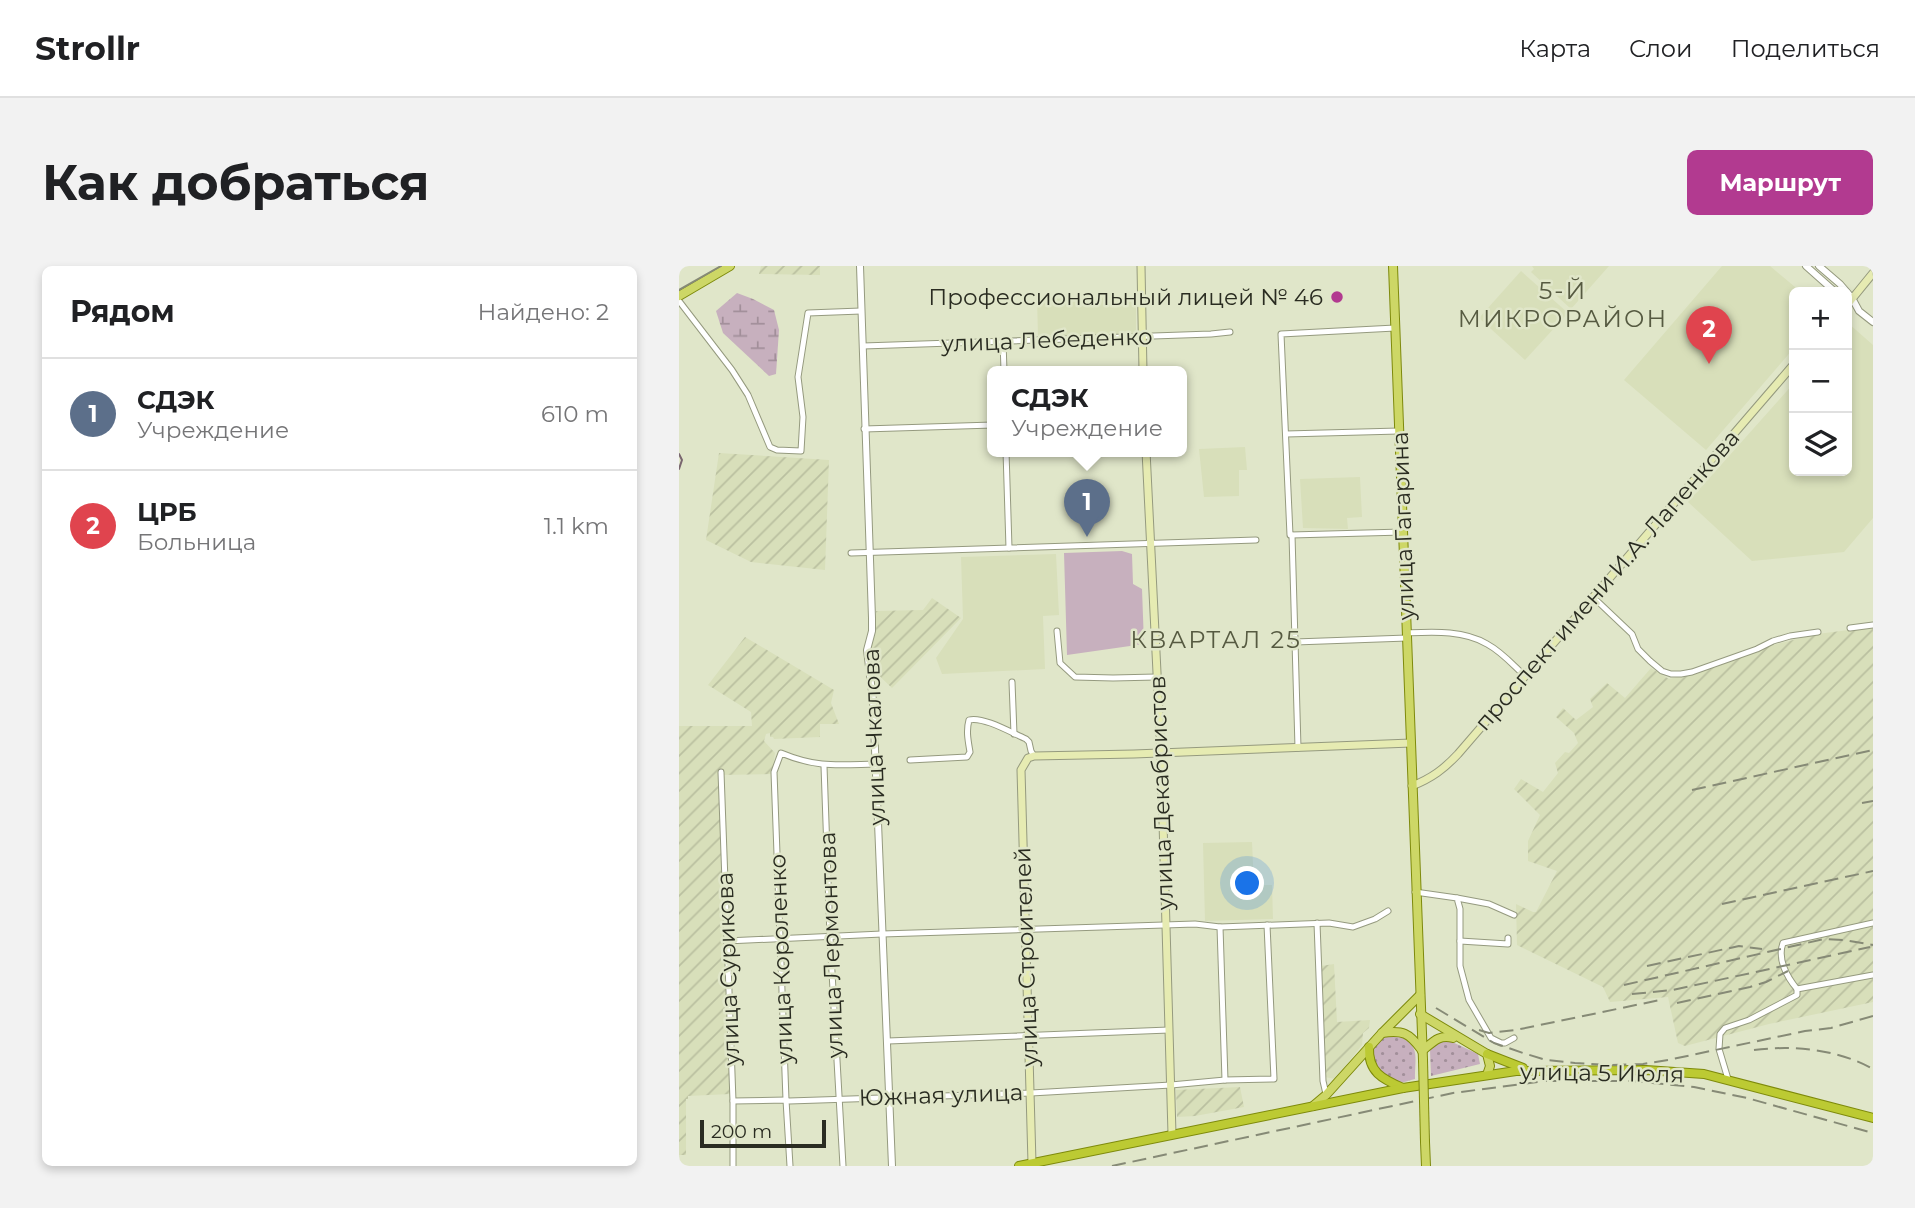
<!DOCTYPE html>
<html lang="ru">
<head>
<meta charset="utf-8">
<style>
	body { margin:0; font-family:Montserrat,sans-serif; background:#f2f2f2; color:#202124 }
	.controls { position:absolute; right:21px; top:21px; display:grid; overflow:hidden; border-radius:10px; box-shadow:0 4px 10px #0003 }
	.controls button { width:63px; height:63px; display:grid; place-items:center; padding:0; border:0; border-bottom:2px solid #e0e0e0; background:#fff; color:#202124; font:35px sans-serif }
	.scale { position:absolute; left:21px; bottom:18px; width:126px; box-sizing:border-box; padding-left:7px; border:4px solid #2a2c21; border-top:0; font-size:19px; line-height:24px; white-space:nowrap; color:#2a2c21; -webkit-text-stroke:5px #e0e6c9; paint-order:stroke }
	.you { position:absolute; left:569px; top:618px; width:24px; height:24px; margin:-18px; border:5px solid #fff; border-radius:50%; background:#1a73e8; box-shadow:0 0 0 10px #1a73e833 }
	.badge { display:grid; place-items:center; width:46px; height:46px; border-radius:50%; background:#b23a90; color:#fff; font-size:23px; font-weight:700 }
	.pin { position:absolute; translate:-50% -58px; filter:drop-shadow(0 2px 4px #0008) }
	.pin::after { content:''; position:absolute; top:37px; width:24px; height:21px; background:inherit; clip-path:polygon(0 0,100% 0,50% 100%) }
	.popup { position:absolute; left:308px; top:100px; width:200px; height:91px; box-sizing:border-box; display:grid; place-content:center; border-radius:10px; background:#fff; filter:drop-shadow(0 2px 5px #0005); font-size:23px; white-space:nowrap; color:#757577 }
	.popup b { font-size:26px; color:#202124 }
	.popup::after { content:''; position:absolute; left:50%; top:100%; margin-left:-14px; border:14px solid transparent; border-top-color:#fff }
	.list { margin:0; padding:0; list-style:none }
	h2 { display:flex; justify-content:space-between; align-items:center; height:91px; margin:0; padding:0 28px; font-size:30px }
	h2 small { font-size:23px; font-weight:400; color:#757577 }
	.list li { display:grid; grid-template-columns:46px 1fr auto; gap:21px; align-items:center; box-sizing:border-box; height:112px; padding:0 28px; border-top:2px solid #e0e0e0 }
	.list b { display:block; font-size:26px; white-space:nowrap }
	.list p { margin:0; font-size:23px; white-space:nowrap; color:#757577 }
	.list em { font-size:23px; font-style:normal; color:#757577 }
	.icon { flex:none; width:38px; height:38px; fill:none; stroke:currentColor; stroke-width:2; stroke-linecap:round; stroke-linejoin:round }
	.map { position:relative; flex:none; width:1194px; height:900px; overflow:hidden; border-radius:10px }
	header { display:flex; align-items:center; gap:42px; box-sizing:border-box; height:98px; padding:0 35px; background:#fff; border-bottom:2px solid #e0e0e0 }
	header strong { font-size:33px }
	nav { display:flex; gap:38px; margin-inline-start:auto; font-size:24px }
	.intro { display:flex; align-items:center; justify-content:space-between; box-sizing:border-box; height:168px; padding:0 42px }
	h1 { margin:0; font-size:49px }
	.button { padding:18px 32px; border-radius:10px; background:#b23a90; color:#fff; font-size:24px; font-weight:700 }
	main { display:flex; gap:42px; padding:0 42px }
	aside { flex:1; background:#fff; border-radius:10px; box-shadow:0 4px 10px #0003 }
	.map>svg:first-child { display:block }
	.built { fill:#d8dfba }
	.industrial { fill:url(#industrial-furrows) }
	.grass { fill:url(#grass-dots) }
	.wetland { fill:url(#wetland-marsh) }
	.pitch { fill:#c7b0be }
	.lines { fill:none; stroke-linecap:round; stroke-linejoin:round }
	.stream { stroke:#79666f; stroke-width:2 }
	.minor-casing { stroke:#959a7f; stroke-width:7 }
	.tertiary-casing { stroke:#959a7f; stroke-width:8 }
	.secondary-casing { stroke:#959a7f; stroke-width:9 }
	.primary-casing { stroke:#7e8a0c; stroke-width:10 }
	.trunk-casing { stroke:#7e8a0c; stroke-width:10 }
	.minor { stroke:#fff; stroke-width:5 }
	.tertiary { stroke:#fff; stroke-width:6 }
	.secondary { stroke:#e6ebb2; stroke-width:7 }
	.primary { stroke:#cdd766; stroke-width:8 }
	.trunk { stroke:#bcca33; stroke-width:8 }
	.tram { stroke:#868a76; stroke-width:2 }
	.rail { stroke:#868a76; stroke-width:2; stroke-dasharray:14 7; stroke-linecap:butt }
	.primary-bridge-casing { stroke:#7e8a0c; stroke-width:10; stroke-linecap:butt }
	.primary-bridge { stroke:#cdd766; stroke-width:8 }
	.poi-dot { fill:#b23a90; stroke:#e0e6c9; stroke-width:2.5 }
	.labels { text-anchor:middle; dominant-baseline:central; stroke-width:5; stroke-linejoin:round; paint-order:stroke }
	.poi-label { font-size:23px; fill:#2a2c21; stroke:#e0e6c9; text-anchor:end }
	.street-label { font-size:23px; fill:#2a2c21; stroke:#e0e6c9 }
	.neighbourhood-label { font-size:24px; letter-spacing:2px; fill:#565a41; stroke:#e0e6c9 }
</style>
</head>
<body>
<header>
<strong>Strollr</strong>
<nav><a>Карта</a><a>Слои</a><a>Поделиться</a></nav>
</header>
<div class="intro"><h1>Как добраться</h1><a class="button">Маршрут</a></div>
<main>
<aside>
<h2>Рядом<small>Найдено: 2</small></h2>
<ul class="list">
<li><span class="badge" style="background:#5c6f8a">1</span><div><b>СДЭК</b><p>Учреждение</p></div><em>610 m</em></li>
<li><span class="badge" style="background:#e0444e">2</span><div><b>ЦРБ</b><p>Больница</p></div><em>1.1 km</em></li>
</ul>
</aside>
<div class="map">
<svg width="1194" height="900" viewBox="0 0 1194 900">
	<defs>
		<pattern id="industrial-furrows" width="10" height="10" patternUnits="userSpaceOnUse" patternTransform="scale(1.75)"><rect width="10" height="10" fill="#d8dfba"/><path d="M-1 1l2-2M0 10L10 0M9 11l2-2" fill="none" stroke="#bac0a0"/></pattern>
		<pattern id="grass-dots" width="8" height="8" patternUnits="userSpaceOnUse" patternTransform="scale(1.75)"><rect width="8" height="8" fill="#c7b0be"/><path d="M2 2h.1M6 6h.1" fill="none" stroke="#a28f9a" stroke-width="1.8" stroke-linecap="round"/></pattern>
		<pattern id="wetland-marsh" width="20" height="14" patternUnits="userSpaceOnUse" patternTransform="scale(1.75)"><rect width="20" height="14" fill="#c7b0be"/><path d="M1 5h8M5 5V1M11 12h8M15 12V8" fill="none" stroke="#a28f9a"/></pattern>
	</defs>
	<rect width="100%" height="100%" fill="#e0e6c9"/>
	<g class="built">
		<path d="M853,0h77l-38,43 -40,-37 3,-3z"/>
		<path d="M1043,0h48l31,26h-7v56l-88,102 -82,-70z"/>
		<path d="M842,5l47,42 -43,47 -46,-42z"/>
		<path d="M457,31v37l-98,2 -1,-37z"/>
		<path d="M1169,57l25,22v173l-29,34 -92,9 -64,-59 106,-119v88h53v-147z"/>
		<path d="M566,181l2,23h-8v26l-35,1 -5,-48z"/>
		<path d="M681,211l2,40 -15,1 1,11 -45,-1 -3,-49z"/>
		<path d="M377,288l3,61 -16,1 2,53 -103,5 -6,-16 27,-39 -2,-62z"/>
		<path d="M573,576l2,43h18l1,34 -68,2 -2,-78z"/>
	</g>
	<g class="industrial">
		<path d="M82,0h59v9l-61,-1z"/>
		<path d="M40,187l110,7 -4,110 -74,-8 -45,-22z"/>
		<path d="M253,332l29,20 -69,70 -21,-20 -1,-24 4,-9 2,-24 47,-1z"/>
		<path d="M1194,361v375l-104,22 -84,22 -7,-3 -10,-46 -58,5 -7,-15 -86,-42 -1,-41 17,8h3l21,-41 -29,-10v-20l12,-26 -26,-26 7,-10 22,13 15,-19 -3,-10 10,-11 4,1 9,-10 -4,-10 -18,-16 7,-9 13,12 17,-13 -3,-8 17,-16 18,15 26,-30 18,11 47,-12 57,-22 44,-11z"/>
		<path d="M66,371l89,53 -3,13 8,21h-19v13l-46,2 -1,-2h-3v-4l-4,1 -2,7 11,12 -3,21 -52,1 10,319 -42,2v3h-2v56h-7v-429h73l-1,-14 -43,-27z"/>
		<path d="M655,698l3,58 33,-2 -1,8 -6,5 -1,12 -27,34 -10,-2 -4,-111z"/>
		<path d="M561,821l4,20 -49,9 -18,1 -1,-27z"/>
	</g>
	<g class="grass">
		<path d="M716,769c26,9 20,20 20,44 -5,1 -12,4 -18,4 -14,-1 -22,-21 -26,-32 7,-10 12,-15 24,-16z"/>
		<path d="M769,774l30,14 2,10 -49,12 -1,-26 8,-9z"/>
	</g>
	<path class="wetland" d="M58,27l16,6 21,11 5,20 -3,44 -7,2 -46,-43 -7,-22z"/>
	<path class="pitch" d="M443,285l10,3 1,30 9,5 2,55 -77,11 -3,-102z"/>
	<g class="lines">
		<path class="stream" d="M0,188l3,6 -3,9"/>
		<g class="minor-casing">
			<g id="minor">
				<path d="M0,35l53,69 16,25 22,52 7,3 24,1 2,-34 -5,-40 10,-64 53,-2"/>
				<path d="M324,75l1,30"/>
				<path d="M184,80l348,-12 19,-2"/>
				<path d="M185,163l129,-4"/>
				<path d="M607,168l113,-3"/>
				<path d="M327,185l3,97"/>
				<path d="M611,269l-9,-201 114,-6"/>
				<path d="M612,269l112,-3"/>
				<path d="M613,269l6,213"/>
				<path d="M172,287l405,-13"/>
				<path d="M914,331l39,37 6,15 12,12 12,10 9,3h10l11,-2 65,-23 16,-8 17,-5 28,-4"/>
				<path d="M1171,362l23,-3"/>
				<path d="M378,365l3,32 15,14 38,1 43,-1"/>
				<path d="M728,367c26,-1 56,-3 80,11 15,8 26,21 38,32"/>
				<path d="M616,376l112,-4"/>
				<path d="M333,416l2,52"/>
				<path d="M231,494l57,-3 3,-5c-2,-12 -4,-21 -1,-32 14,-4 43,13 57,19l3,3 2,9 3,5"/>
				<path d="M145,500l6,171 13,229"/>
				<path d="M42,506l12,329v65"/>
				<path d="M736,626l42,6 3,11v57l9,34 22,38 10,5h4l9,-5"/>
				<path d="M778,632l32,6 25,11"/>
				<path d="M638,657l6,158 3,13"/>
				<path d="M541,661l5,153"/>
				<path d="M47,675l156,-7 313,-10 25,3 109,-4 24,4 22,-8 13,-8"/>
				<path d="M781,675l48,3v-6"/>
				<path d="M1118,723c-10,-12 -20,-30 -14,-46l90,-20"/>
				<path d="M209,775l281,-11"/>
				<path d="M1049,813l-9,-30 1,-15 5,-6 24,-8 48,-25v-6l76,-14"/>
				<path d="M54,835l53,-1 3,1 242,-8 140,-8 54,-5 49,-1 -7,-154"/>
				<path d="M111,900l-4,-66 -12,-328 7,-19c36,15 56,12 93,11"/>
			</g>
		</g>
		<g class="tertiary-casing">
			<g id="tertiary">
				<path d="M181,0l12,352v13l-5,19 6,50 19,466"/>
				<path d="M1127,0l27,24 7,2"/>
				<path d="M1140,0l21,18 12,14 7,13 14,11"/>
			</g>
		</g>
		<g class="secondary-casing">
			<g id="secondary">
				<path d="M462,0l2,105"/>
				<path d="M1168,39l26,-32"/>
				<path d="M467,185l15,302 11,381"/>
				<path d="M733,520c20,-8 32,-17 46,-32l336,-390"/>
				<path d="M353,897l-11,-393 7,-12 6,-2 100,-2 277,-11"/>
			</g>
		</g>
		<g class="primary-casing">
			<g id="primary">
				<path d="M714,0l30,794"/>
				<path d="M0,30l51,-30"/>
				<path d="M741,748l67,40 3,12 -3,9"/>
				<path d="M703,767c21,-3 27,0 39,16"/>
				<path d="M743,785c11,-9 17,-17 31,-13"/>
				<path d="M634,840l13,-11 56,-62 38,-38"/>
				<path d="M746,876l1,24"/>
			</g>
		</g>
		<g class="trunk-casing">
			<g id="trunk">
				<path d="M690,781c-1,25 13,32 34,41"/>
				<path d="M808,788l36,14"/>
				<path d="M340,900l384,-78 113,-17 130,-1 58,4 169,44"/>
			</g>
		</g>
		<use href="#minor" class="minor"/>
		<use href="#tertiary" class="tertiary"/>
		<use href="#secondary" class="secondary"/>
		<use href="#primary" class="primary"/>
		<use href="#trunk" class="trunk"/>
		<path class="tram" d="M0,24l42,-24"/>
		<g class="rail">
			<path d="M1013,524l181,-40"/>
			<path d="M1183,537l11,-2"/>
			<path d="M1043,638l151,-33"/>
			<path d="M968,700l92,-20 23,3"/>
			<path d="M945,719l200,-46 20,1 29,5"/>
			<path d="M953,728l41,-4 197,-43"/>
			<path d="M998,737l73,-16 16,-5 22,-11"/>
			<path d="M757,742l58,35 29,10 23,7 29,3 35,2 33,-1 25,-4 137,-29 26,-3 42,-12"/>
			<path d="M800,764l10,3 27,-3 144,-30"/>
			<path d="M1075,784c40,-5 83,-1 119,19"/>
			<path d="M433,900l341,-73 92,-12h86l63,6 53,11 126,35"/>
		</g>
		<g class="primary-bridge-casing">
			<path id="primary-bridge" d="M744,794l2,82"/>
		</g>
		<use href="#primary-bridge" class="primary-bridge"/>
	</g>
	<circle class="poi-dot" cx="658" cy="31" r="7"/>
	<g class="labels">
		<g class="poi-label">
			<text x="644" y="31">Профессиональный лицей № 46</text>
		</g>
		<g class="street-label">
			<text transform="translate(368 74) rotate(-2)">улица Лебеденко</text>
			<text transform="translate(724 260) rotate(-92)">улица Гагарина</text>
			<text transform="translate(928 314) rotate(-49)">проспект имени И.А. Лапенкова</text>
			<text transform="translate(195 471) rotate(-92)">улица Чкалова</text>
			<text transform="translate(482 527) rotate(-92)">улица Декабристов</text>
			<text transform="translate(152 679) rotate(-92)">улица Лермонтова</text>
			<text transform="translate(347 691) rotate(-92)">улица Строителей</text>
			<text transform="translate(102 693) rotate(-92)">улица Короленко</text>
			<text transform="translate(49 703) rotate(-92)">улица Сурикова</text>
			<text transform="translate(923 807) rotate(1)">улица 5 Июля</text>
			<text transform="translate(262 829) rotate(-2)">Южная улица</text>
		</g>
		<g class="neighbourhood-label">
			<text x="884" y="24">5-Й<tspan x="884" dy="28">МИКРОРАЙОН</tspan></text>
			<text x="537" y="373">КВАРТАЛ 25</text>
		</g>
	</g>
</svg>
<div class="controls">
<button>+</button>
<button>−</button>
<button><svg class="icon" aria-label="layers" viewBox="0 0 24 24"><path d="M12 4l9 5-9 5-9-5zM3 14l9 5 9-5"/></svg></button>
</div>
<div class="scale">200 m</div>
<div class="you"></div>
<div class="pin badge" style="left:408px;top:271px;background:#5c6f8a">1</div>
<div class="popup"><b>СДЭК</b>Учреждение</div>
<div class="pin badge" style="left:1030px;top:98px;background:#e0444e">2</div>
</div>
</main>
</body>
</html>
